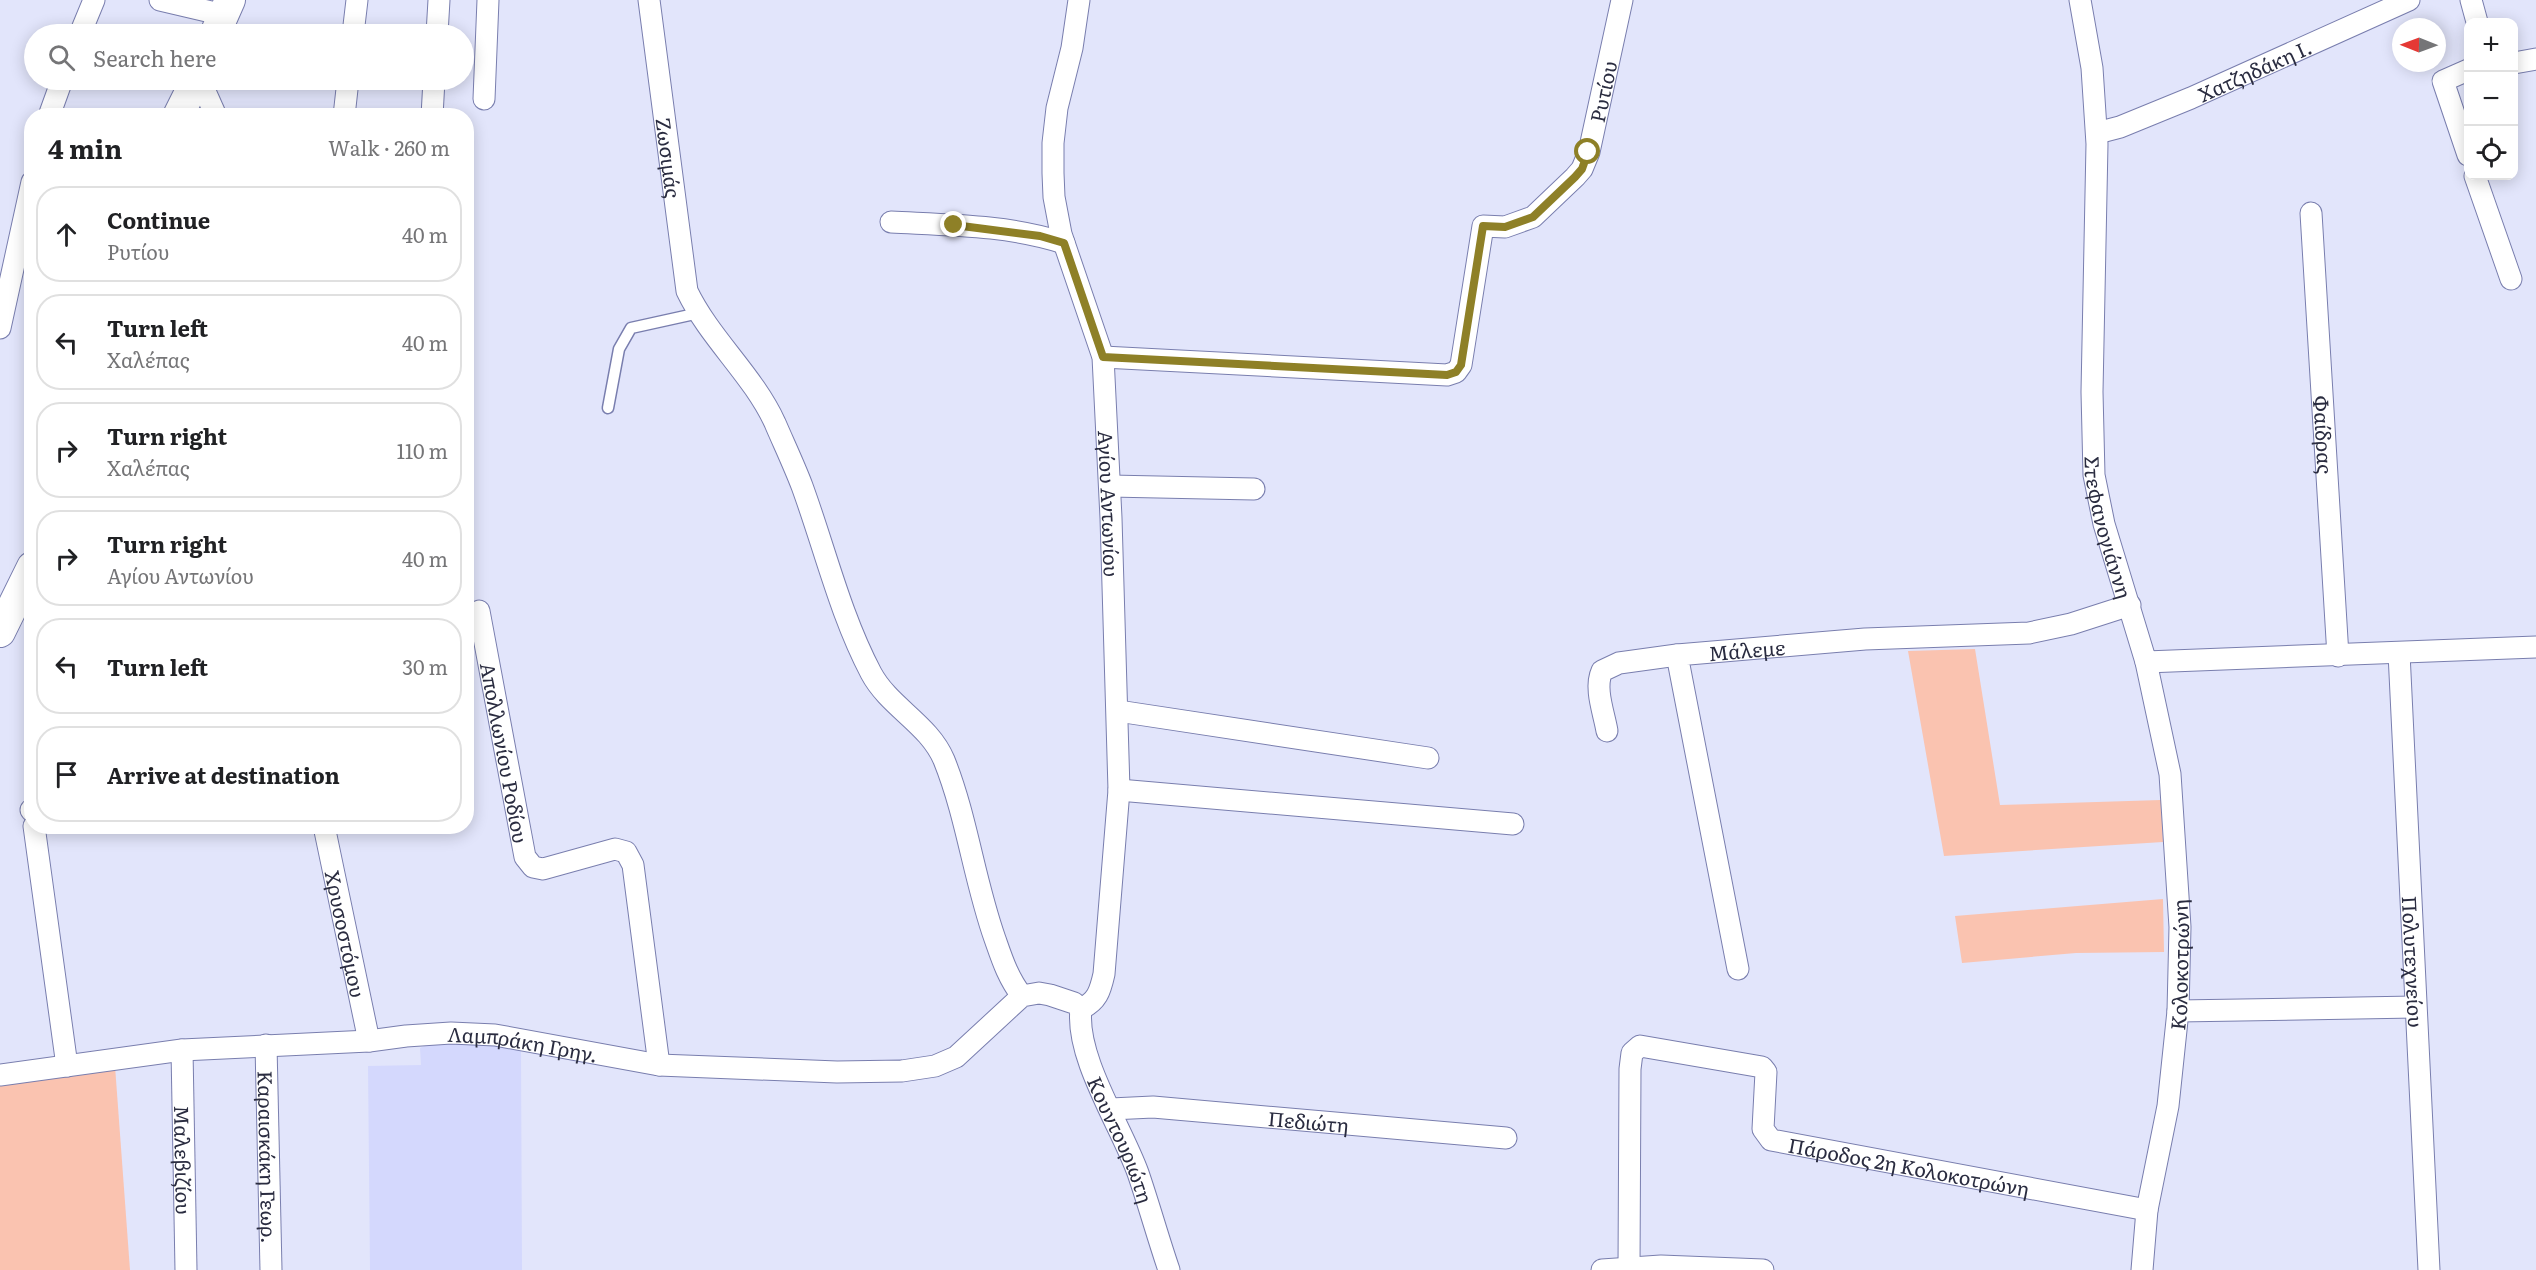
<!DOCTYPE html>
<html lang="en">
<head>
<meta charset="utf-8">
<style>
	body { margin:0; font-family:Literata,serif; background:#f6f6f6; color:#202124 }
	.controls { position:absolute; right:18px; top:18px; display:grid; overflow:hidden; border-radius:12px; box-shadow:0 3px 15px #0003 }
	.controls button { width:54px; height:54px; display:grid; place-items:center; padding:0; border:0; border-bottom:2px solid #e0e0e0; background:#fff; color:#202124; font:30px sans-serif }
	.compass { position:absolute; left:2392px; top:18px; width:54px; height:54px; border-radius:50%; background:#fff; box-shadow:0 3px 15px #0003; rotate:271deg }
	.stop { position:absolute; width:18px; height:18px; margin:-14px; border:4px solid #8e8027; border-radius:50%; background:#fff }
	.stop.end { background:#8e8027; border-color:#fff; box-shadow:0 2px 6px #0008 }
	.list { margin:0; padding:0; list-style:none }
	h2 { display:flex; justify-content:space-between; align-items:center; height:78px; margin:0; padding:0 24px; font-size:26px }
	h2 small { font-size:20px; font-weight:400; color:#757577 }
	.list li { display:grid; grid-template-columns:39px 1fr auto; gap:18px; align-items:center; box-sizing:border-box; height:96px; margin:0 12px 12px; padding:0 12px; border:2px solid #e0e0e0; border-radius:24px }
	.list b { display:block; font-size:22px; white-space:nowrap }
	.list p { margin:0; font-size:20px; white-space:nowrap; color:#757577 }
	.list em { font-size:20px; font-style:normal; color:#757577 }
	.icon { flex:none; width:33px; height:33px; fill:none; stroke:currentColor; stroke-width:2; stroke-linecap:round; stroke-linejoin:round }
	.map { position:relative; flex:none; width:2536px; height:1270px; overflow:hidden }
	.search { position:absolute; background:#fff; box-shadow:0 3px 15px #0003; left:24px; top:24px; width:450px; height:66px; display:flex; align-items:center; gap:15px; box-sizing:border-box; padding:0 21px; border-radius:33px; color:#757577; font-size:22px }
	.panel { position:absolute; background:#fff; box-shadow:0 3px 15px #0003; left:24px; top:108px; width:450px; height:726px; border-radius:24px }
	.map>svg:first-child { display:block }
	.built { fill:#d4d8fd }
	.grass { fill:#fac3b0 }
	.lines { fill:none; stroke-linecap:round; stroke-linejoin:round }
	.lane-casing { stroke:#797eae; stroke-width:13 }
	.street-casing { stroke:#797eae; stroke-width:23 }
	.secondary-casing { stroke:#797eae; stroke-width:32 }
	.lane { stroke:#fff; stroke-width:10 }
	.street { stroke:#fff; stroke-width:21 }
	.secondary { stroke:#fff; stroke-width:30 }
	.route { stroke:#8e8027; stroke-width:8 }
	.labels { text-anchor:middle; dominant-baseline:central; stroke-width:4.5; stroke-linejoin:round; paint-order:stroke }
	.street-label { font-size:20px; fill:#2a2c40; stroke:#f1f3fe }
</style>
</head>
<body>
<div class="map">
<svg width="2536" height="1270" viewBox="0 0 2536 1270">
	<rect width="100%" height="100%" fill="#e2e5fb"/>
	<path class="built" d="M467,1040l54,11 1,219h-152l-2,-204 53,-1 -1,-17 15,-7z"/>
	<g class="grass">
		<path d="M1975,649l25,156 161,-5 2,42 -219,14 -36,-205z"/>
		<path d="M2163,899l1,53 -88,1 -114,10 -7,-47z"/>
		<path d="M115,1066l15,204h-130v-186z"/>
	</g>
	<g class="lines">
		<g class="lane-casing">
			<path id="lane" d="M608,408l11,-59 12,-21 68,-15"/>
		</g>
		<g class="street-casing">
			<g id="street">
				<path d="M160,0l64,15"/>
				<path id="s1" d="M649,0l38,291c23,48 66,84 88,132 9,21 19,42 27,63 23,63 38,128 69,187 18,34 58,51 73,87 23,57 30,120 51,179 7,20 13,39 27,57"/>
				<path id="s2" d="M1079,0l-7,48 -15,60 -4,35v30l1,24 7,37 42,123 8,161 8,272 -15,184c-4,18 -7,27 -23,35"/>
				<path id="s3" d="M2080,0l12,68 5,76 -5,248 2,83 10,49 42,138 390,-15"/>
				<path d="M2471,0l6,22"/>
				<path d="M80,34l14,-34"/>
				<path d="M353,34l4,-34"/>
				<path d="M437,34l2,-34"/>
				<path d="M2514,63l22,-4"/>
				<path d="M2468,70l-25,11 25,74"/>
				<path d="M200,80l16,36"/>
				<path d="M484,99l4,-99"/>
				<path d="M49,116l13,-36"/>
				<path d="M344,116l4,-36"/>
				<path d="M432,116l2,-36"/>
				<path id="s4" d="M2097,133l23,-6 71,-29 218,-98"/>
				<path d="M2475,176l36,103"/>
				<path id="s5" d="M2311,213l27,443"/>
				<path d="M891,222c58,3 118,3 173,21"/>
				<path d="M0,328l32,-146"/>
				<path id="s6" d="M1103,357l344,18 9,-3 5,-7 22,-139 22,1 28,-10 42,-40 7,-8 7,-17 33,-152"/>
				<path d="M1110,486l144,3"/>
				<path id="s7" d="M479,611l46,246 8,10 10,2 72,-20 11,3 7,13 26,200"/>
				<path id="s8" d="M2399,653l30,617"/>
				<path d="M1118,711l310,47"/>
				<path d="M1607,731c-3,-18 -13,-43 -5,-60l17,-8 58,-8"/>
				<path d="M1119,790l394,34"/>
				<path d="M31,810l1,1"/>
				<path d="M34,826l33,240"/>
				<path id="s9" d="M324,826l45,215"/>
				<path id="s10" d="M1738,969l-61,-314 188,-16 164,-6 42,-9 59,-19"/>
				<path id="s11" d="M1081,1009c-6,48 40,117 57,164 11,32 20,65 31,97"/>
				<path d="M2178,1011l237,-4"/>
				<path id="s12" d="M266,1045l5,225"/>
				<path id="s13" d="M182,1050l4,220"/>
				<path id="s14" d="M0,1075l182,-25 187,-9 37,-5 45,-3 44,2 164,30 178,7 65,-1 33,-5 21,-9 66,-61 17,-3 11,2 24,8 7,6"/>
				<path id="s15" d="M1111,1109l42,-2 353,31"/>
				<path id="s16" d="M1629,1268l1,-199 2,-16 8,-7 122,21 4,5 -3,57 8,11 376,70"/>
				<path d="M1602,1270l59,-4 102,4"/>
				<path id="s17" d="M2142,1270l5,-60 21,-104 10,-95 2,-84 -10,-153 -24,-112"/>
			</g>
		</g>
		<g class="secondary-casing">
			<g id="secondary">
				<path d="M215,34l15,-34"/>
				<path d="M178,116l18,-36"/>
				<path d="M0,632l32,-65"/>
			</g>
		</g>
		<use href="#lane" class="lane"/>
		<use href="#street" class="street"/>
		<use href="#secondary" class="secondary"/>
	</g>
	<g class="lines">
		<path class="route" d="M954,225l86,11 24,7 39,114 344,18 9,-3 5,-7 22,-139 22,1 28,-10 42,-40 7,-8 6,-17"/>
	</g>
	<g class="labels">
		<g class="street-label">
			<text stroke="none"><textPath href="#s4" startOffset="170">Χατζηδάκη Ι.</textPath></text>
			<text stroke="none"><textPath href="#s6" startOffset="704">Ρυτίου</textPath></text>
			<text stroke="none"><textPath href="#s1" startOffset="159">Ζωσιμάς</textPath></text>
			<text stroke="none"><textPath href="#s5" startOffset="222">Φαίδρας</textPath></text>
			<text stroke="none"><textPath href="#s2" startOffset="514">Αγίου Αντωνίου</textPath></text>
			<text stroke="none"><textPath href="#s3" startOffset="530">Στεφανογιάννη</textPath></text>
			<text stroke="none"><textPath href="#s10" startOffset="390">Μάλεμε</textPath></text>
			<text stroke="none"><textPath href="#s7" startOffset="144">Απολλωνίου Ροδίου</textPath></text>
			<text stroke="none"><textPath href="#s9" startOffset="110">Χρυσοστόμου</textPath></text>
			<text stroke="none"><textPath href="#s8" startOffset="309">Πολυτεχνείου</textPath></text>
			<text stroke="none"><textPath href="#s17" startOffset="308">Κολοκοτρώνη</textPath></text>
			<text stroke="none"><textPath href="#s14" startOffset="526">Λαμπράκη Γρηγ.</textPath></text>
			<text stroke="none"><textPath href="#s15" startOffset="198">Πεδιώτη</textPath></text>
			<text stroke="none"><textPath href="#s11" startOffset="138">Κουντουριώτη</textPath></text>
			<text stroke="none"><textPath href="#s12" startOffset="112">Καραισκάκη Γεωρ.</textPath></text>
			<text stroke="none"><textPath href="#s13" startOffset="110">Μαλεβιζίου</textPath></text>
			<text stroke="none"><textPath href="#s16" startOffset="567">Πάροδος 2η Κολοκοτρώνη</textPath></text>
		</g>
	</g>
</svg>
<div class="controls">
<button>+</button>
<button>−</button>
<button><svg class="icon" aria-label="locate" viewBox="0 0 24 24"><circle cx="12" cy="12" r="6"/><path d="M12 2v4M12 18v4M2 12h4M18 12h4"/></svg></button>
</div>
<svg class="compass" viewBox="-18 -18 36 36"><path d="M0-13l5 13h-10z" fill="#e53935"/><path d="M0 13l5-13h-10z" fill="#757577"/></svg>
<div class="stop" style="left:1588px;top:152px"></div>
<div class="stop end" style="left:954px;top:225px"></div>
<div class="search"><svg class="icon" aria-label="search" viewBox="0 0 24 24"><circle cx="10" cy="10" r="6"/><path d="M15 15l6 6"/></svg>Search here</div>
<section class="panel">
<h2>4 min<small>Walk · 260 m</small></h2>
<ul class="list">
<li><svg class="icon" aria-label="ahead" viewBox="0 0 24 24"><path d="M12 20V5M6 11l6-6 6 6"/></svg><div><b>Continue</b><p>Ρυτίου</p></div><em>40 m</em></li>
<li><svg class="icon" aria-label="left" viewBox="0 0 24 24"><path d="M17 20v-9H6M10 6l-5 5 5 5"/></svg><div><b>Turn left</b><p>Χαλέπας</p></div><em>40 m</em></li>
<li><svg class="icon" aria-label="right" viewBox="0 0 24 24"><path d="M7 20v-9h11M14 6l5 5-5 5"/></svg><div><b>Turn right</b><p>Χαλέπας</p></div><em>110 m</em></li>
<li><svg class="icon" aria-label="right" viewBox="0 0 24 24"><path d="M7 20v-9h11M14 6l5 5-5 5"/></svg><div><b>Turn right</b><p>Αγίου Αντωνίου</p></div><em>40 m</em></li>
<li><svg class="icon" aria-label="left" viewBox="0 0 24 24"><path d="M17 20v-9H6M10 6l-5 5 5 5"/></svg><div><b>Turn left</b></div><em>30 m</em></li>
<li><svg class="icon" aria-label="arrive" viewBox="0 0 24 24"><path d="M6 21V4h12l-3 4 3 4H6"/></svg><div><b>Arrive at destination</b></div></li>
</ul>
</section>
</div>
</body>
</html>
